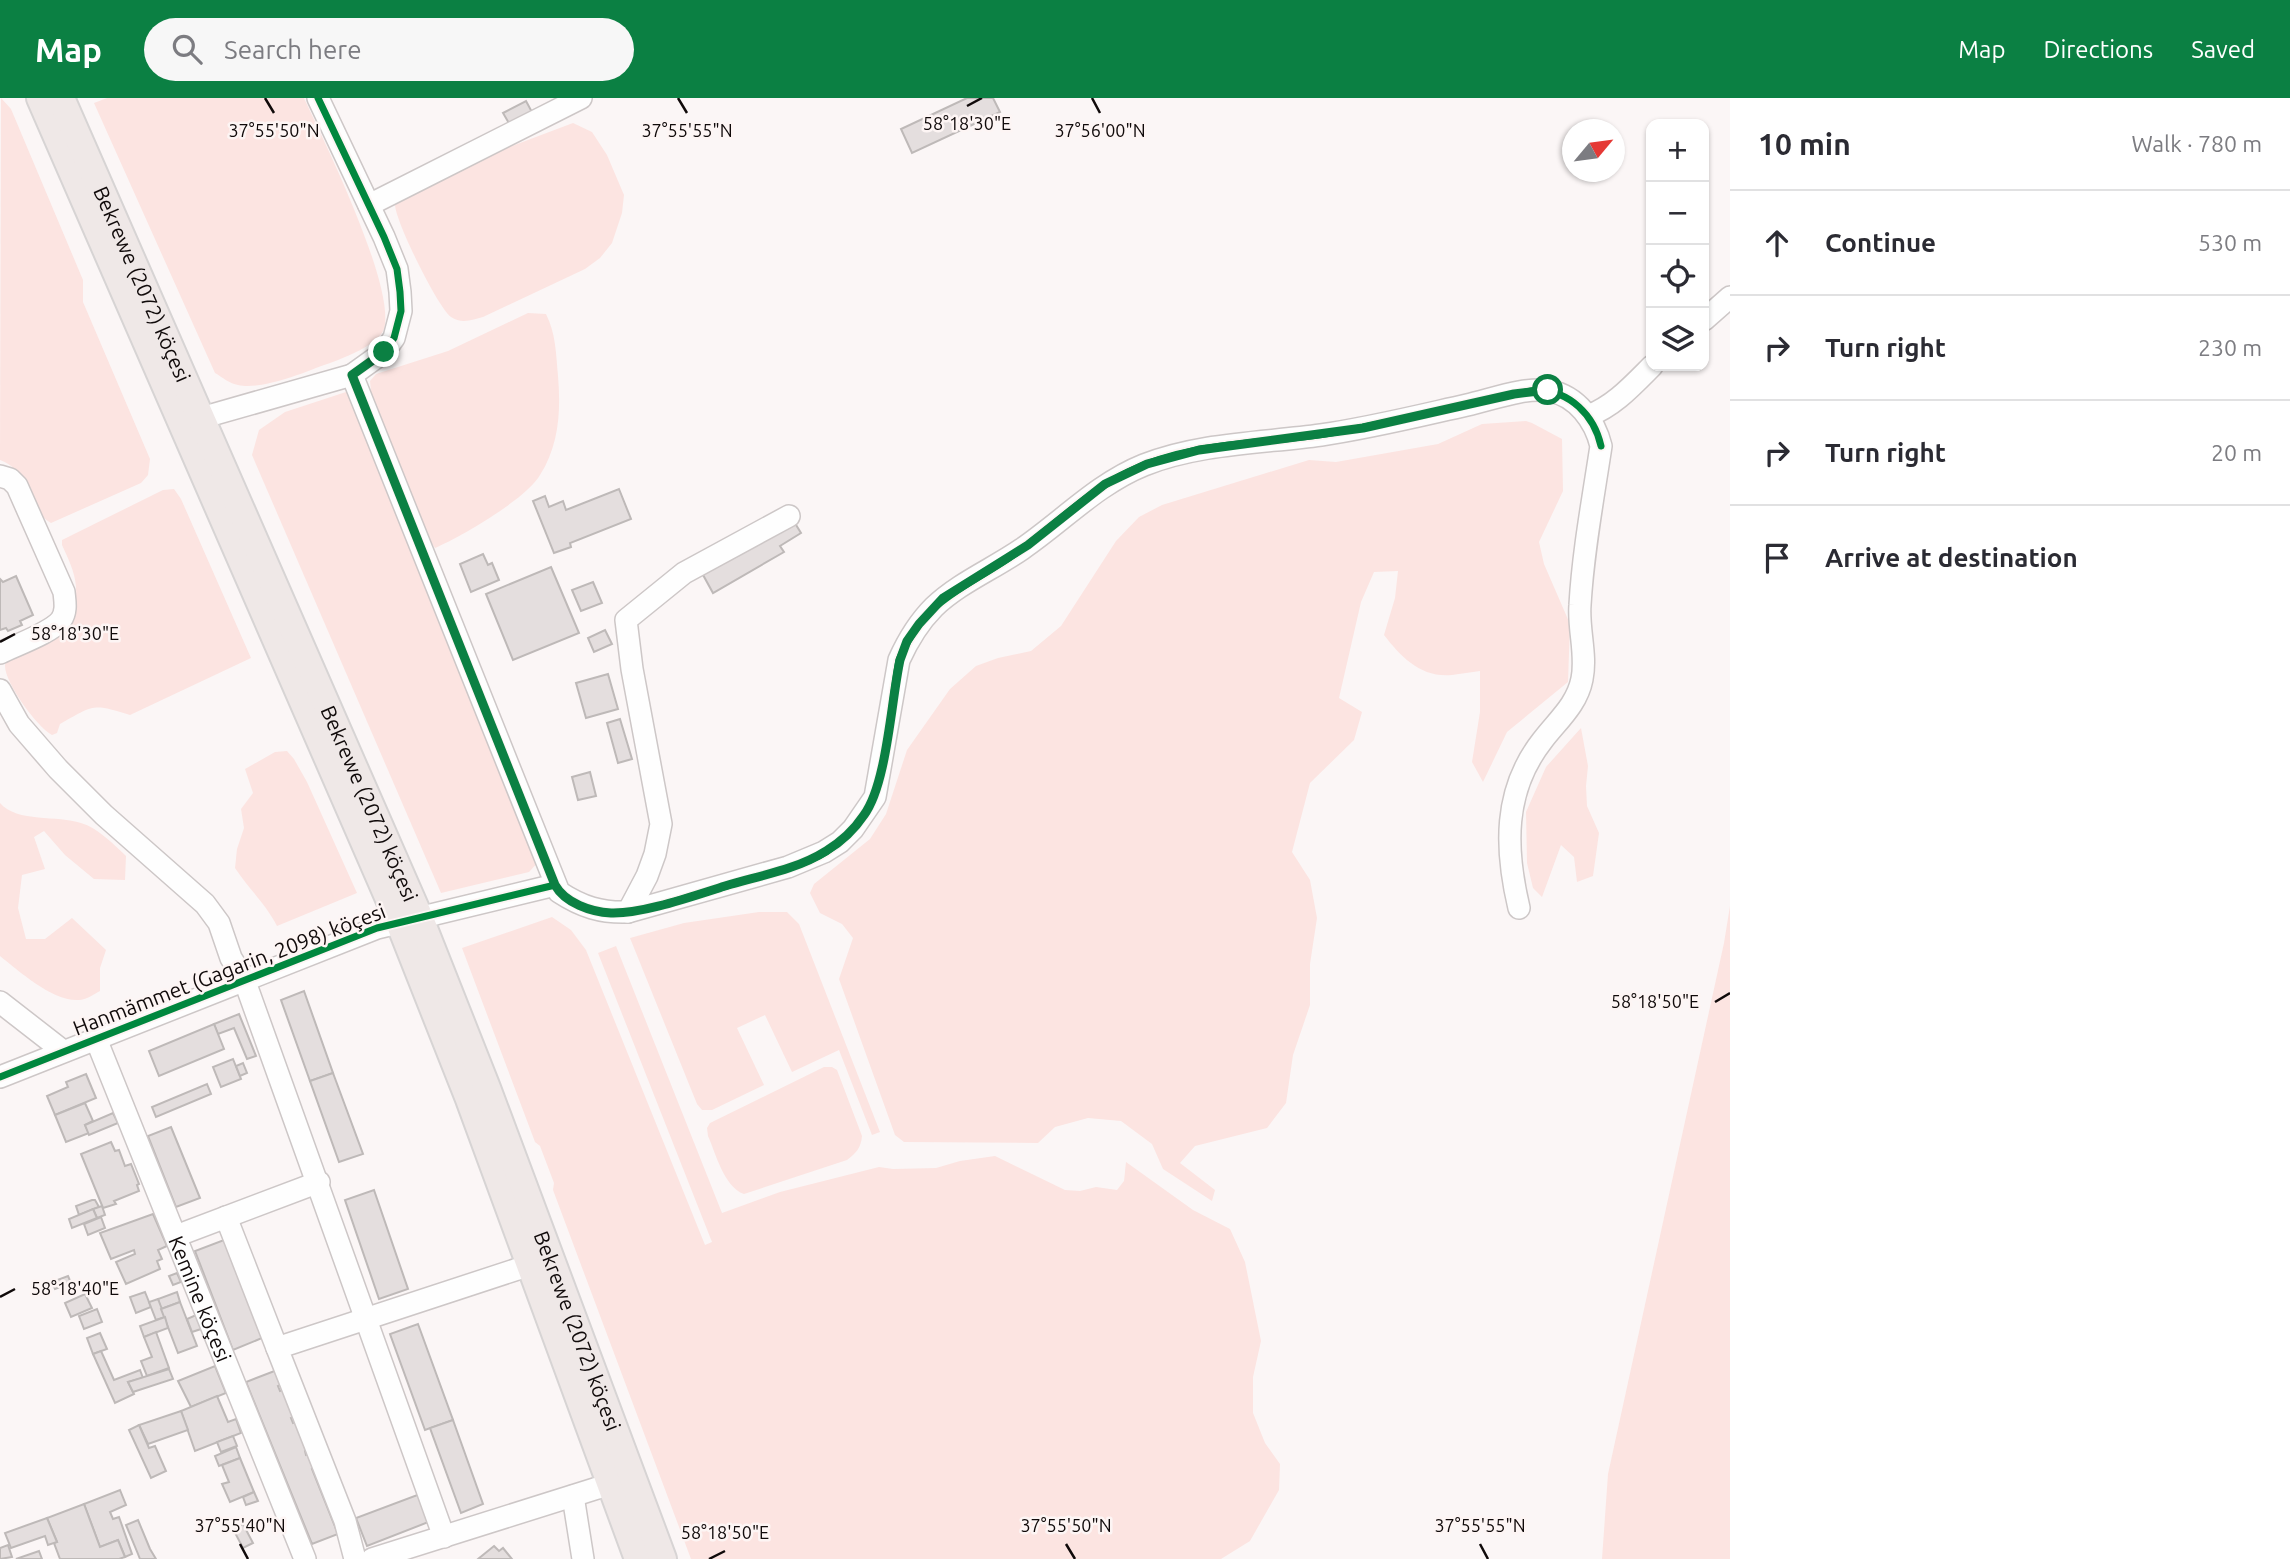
<!DOCTYPE html>
<html lang="en">
<head>
<meta charset="utf-8">
<style>
	body { margin:0; font-family:Ubuntu,sans-serif; background:#f7f7f7; color:#2b2b33 }
	.controls { position:absolute; right:21px; top:21px; display:grid; overflow:hidden; border-radius:14px; box-shadow:0 2px 5px #0004 }
	.controls button { width:63px; height:63px; display:grid; place-items:center; padding:0; border:0; border-bottom:2px solid #e1e1e2; background:#fff; color:#2b2b33; font:35px sans-serif }
	.compass { position:absolute; left:1562px; top:21px; width:63px; height:63px; border-radius:50%; background:#fff; box-shadow:0 2px 5px #0004; rotate:61deg }
	.stop { position:absolute; width:21px; height:21px; margin:-16px; border:5px solid #0b8043; border-radius:50%; background:#fff }
	.stop.end { background:#0b8043; border-color:#fff; box-shadow:0 2px 7px #0008 }
	.list { margin:0; padding:0; list-style:none }
	h2 { display:flex; justify-content:space-between; align-items:center; height:91px; margin:0; padding:0 28px; font-size:30px }
	h2 small { font-size:23px; font-weight:400; color:#7c7c81 }
	.list li { display:grid; grid-template-columns:46px 1fr auto; gap:21px; align-items:center; box-sizing:border-box; height:105px; padding:0 28px; border-top:2px solid #e1e1e2 }
	.list b { display:block; font-size:26px; white-space:nowrap }
	.list em { font-size:23px; font-style:normal; color:#7c7c81 }
	.icon { flex:none; width:38px; height:38px; fill:none; stroke:currentColor; stroke-width:2; stroke-linecap:round; stroke-linejoin:round }
	.map { position:relative; flex:none; width:1730px; height:1461px; overflow:hidden }
	header { display:flex; align-items:center; gap:42px; box-sizing:border-box; height:98px; padding:0 35px; background:#0b8043; color:#fff }
	header strong { font-size:33px }
	nav { display:flex; gap:38px; margin-inline-start:auto; font-size:24px }
	.search { width:490px; height:63px; background:#f7f7f7; display:flex; align-items:center; gap:18px; box-sizing:border-box; padding:0 24px; border-radius:38px; color:#7c7c81; font-size:26px }
	main { display:flex }
	aside { flex:1; background:#fff }
	.map>svg:first-child { display:block }
	.green { fill:#fce4e1 }
	.building { fill:#e4dede; stroke:#beb9b8; stroke-width:2 }
	.lines { fill:none; stroke-linecap:round; stroke-linejoin:round }
	.minor-casing { stroke:#cdc7c7; stroke-width:24 }
	.major-casing { stroke:#d7d4d4; stroke-width:30 }
	.minor { stroke:#fefefe; stroke-width:21 }
	.major { stroke:#efe8e7; stroke-width:26 }
	.cycleway-casing { stroke:#fdf5f4; stroke-width:11 }
	.cycleway { stroke:#00873e; stroke-width:7 }
	.route { stroke:#0b8043; stroke-width:9 }
	.ticks { fill:none; stroke:#100a0a; stroke-width:2.5 }
	.labels { text-anchor:middle; dominant-baseline:central; stroke-width:5; stroke-linejoin:round; paint-order:stroke }
	.street-label { font-size:21px; fill:#100a0a; stroke:#fdf5f4 }
	.ticks-label { font-size:18px; text-anchor:middle; fill:#100a0a; stroke:#fdf5f4; stroke-width:5; stroke-linejoin:round; paint-order:stroke }
</style>
</head>
<body>
<header>
<strong>Map</strong>
<div class="search"><svg class="icon" aria-label="search" viewBox="0 0 24 24"><circle cx="10" cy="10" r="6"/><path d="M15 15l6 6"/></svg>Search here</div>
<nav><a>Map</a><a>Directions</a><a>Saved</a></nav>
</header>
<main>
<div class="map">
<svg width="1730" height="1461" viewBox="0 0 1730 1461">
	<rect width="100%" height="100%" fill="#fbf6f6"/>
	<g class="green">
		<path d="M1,0l10,11 72,171v22l67,157 -2,16 -7,8 -90,40c-26,-15 -21,-53 -51,-63z"/>
		<path d="M107,0h197c20,43 92,189 80,231 -6,18 -51,33 -68,39 -20,8 -58,22 -78,17 -8,-1 -16,-8 -23,-12l-121,-270z"/>
		<path d="M573,25l19,9 15,23 17,40 -2,18 -10,30 -12,15 -15,11 -102,48c-10,3 -22,7 -32,0 -13,-9 -58,-100 -56,-114l93,-48z"/>
		<path d="M528,215l18,1c10,20 10,40 12,62 3,35 1,69 -18,99 -14,24 -79,62 -105,73l-8,-12 -55,-135 -2,-20 6,-7 72,-23z"/>
		<path d="M346,294l6,8 189,459 -12,13 -88,21 -189,-438 7,-25 26,-18z"/>
		<path d="M1526,323l6,2 30,16 1,52 -24,51 5,22 26,60 -2,58 -61,50 -24,50 -11,-20 8,-50v-41c-9,1 -19,3 -28,4 -31,3 -51,-18 -68,-40l11,-37 3,-27 -24,1 -13,30 -22,96 23,14 -8,28 -44,43 -18,69 18,28 7,38 -7,46v41l-17,50 -7,48 -19,25 -72,18 -15,17 35,27 -3,11 -49,-32 -11,-25 -31,-23 -33,-3 -33,9 -17,16 -134,-1 -9,-7 -56,-156 14,-41 -11,-14 -22,-11 -10,-20 4,-9 56,-45 16,-25 21,-64 43,-61 26,-23 22,-8 33,-7 30,-25 55,-85 23,-24 23,-12 147,-45 27,2 102,-18 44,-20z"/>
		<path d="M174,391l7,10 70,159 -121,57c-38,-12 -36,-10 -70,9l-3,9 -5,2c-15,-8 -48,-53 -47,-70 1,-3 3,-8 4,-11l64,-38c7,-31 2,-43 -11,-71v-5l101,-50z"/>
		<path d="M1581,630l7,38 -2,20 1,20 12,27 -6,43 -16,6 -3,-25 -13,-12 -19,52 -9,-9 -6,-25 -1,-51 20,-45z"/>
		<path d="M287,653l7,8 13,23 50,111 -80,33c-11,-22 -29,-38 -42,-58l2,-19 7,-21 -3,-19 12,-16 -8,-24 30,-17z"/>
		<path d="M0,705c17,20 58,12 81,20 17,5 32,21 45,33l-1,24 -31,-1 -29,-24 -21,-24 -10,6 11,32 -23,6 -4,33 8,31h19l27,-21 34,32 -6,18v23c-6,3 -14,9 -21,9 -26,2 -60,-29 -79,-44z"/>
		<path d="M1730,808v653h-128l6,-85 116,-531z"/>
		<path d="M759,814h28l12,12 81,208 -8,3 -33,-85 -47,22 -27,-57 -28,13 27,57 -52,25h-10l-5,-6 -67,-166 54,-15z"/>
		<path d="M552,819l19,13 15,20 119,295 7,-3 -114,-289 18,-7 106,267 58,-21 99,-25 14,2 43,-1 24,-7 35,-5 70,34 15,1 16,-4 21,3 7,-9 2,-19 67,48 37,19 15,33 16,79 -8,36v36l12,30 15,21 -1,26 -29,51 -29,18h-530l-138,-369 1,-7 -14,-37 -5,-4 -73,-194z"/>
		<path d="M824,969h8l5,3 25,66c-1,12 -6,17 -15,24l-103,34c-20,-7 -28,-40 -36,-58l-1,-8 3,-5z"/>
	</g>
	<g class="building">
		<path d="M967,0h26l7,14 -88,41 -11,-24z"/>
		<path d="M526,3l7,13 -23,11 -7,-12z"/>
		<path d="M619,391l12,30 -61,24 1,4 -17,6 -21,-52 12,-5 4,11 14,-6 3,9z"/>
		<path d="M793,422l8,13 -21,13 4,6 -71,41 -11,-20z"/>
		<path d="M483,456l5,11 4,-2 7,17 -28,12 -11,-28z"/>
		<path d="M551,469l28,66 -66,27 -27,-66z"/>
		<path d="M16,478l17,39 -13,6 2,4 -14,6 -2,-3 -6,2v-51l3,3z"/>
		<path d="M593,484l9,21 -21,8 -9,-21z"/>
		<path d="M605,532l7,14 -18,8 -6,-14z"/>
		<path d="M608,576l10,35 -32,9 -10,-35z"/>
		<path d="M620,621l12,40 -14,4 -11,-40z"/>
		<path d="M590,674l6,24 -18,4 -6,-23z"/>
		<path d="M304,893l29,82 -23,8 -29,-81z"/>
		<path d="M239,916l17,42 -9,3 -13,-31 -16,6 -4,-10z"/>
		<path d="M214,926l10,25 -65,27 -10,-25z"/>
		<path d="M233,961l8,20 -20,8 -8,-20z"/>
		<path d="M243,965l4,10 -7,3 -4,-10z"/>
		<path d="M333,975l30,81 -24,8 -29,-81z"/>
		<path d="M86,976l10,24 -41,17 -8,-19 21,-9 -2,-5z"/>
		<path d="M207,986l4,10 -55,23 -4,-10z"/>
		<path d="M85,1005l8,18 -8,4 4,8 -23,9 -11,-27z"/>
		<path d="M113,1015l5,10 -29,12 -4,-10z"/>
		<path d="M171,1029l29,71 -24,9 -28,-71z"/>
		<path d="M111,1044l4,9 4,-1 6,16 6,-2 8,20 -2,1 2,6 -25,10 2,3 -13,4 -22,-54z"/>
		<path d="M374,1092l34,99 -29,10 -34,-99z"/>
		<path d="M92,1102h3l4,7 -20,8 -3,-9z"/>
		<path d="M102,1108l3,9 -8,3 -4,-9z"/>
		<path d="M93,1111l4,9 -25,10 -3,-9z"/>
		<path d="M153,1116l14,32 -9,4 4,9 -5,2 3,8 -34,15 -10,-22 19,-8 -1,-4 -23,9 -11,-26z"/>
		<path d="M101,1119l4,11 -17,7 -4,-11z"/>
		<path d="M224,1142l38,98 -29,12 -38,-99z"/>
		<path d="M177,1175l4,9 -8,3 -4,-9z"/>
		<path d="M68,1178l3,7 -16,6 -3,-7z"/>
		<path d="M145,1194l6,15 -15,6 -6,-16z"/>
		<path d="M177,1194l3,10 -19,7 -3,-10z"/>
		<path d="M85,1196l7,14 -21,9 -6,-14z"/>
		<path d="M158,1201l7,18 -9,3 -7,-18z"/>
		<path d="M180,1204l17,44 -19,7 -17,-44z"/>
		<path d="M97,1211l5,13 -18,7 -5,-13z"/>
		<path d="M196,1217l5,14 -9,3 -5,-13z"/>
		<path d="M165,1219l3,11 -24,9 -4,-11z"/>
		<path d="M418,1226l35,96 -28,10 -35,-96z"/>
		<path d="M156,1234l13,36 -22,8 -6,-15 11,-4 -8,-20z"/>
		<path d="M100,1235l7,16 -14,5 -6,-16z"/>
		<path d="M101,1253l13,29 26,-10 3,8 -15,4 6,12 -19,9 -22,-49z"/>
		<path d="M215,1268l11,27 -35,14 -13,-26z"/>
		<path d="M169,1271l4,10 -40,13 -5,-10z"/>
		<path d="M277,1272l6,14 -5,2 2,5 5,-2 11,27 -5,2 2,5 5,-2 11,28 -4,2 1,4 5,-2 5,14 -4,2 26,65 -26,10 -66,-162z"/>
		<path d="M217,1298l11,26 8,-3 5,14 -46,18 -14,-40z"/>
		<path d="M181,1313l7,19 -40,14 -9,-19z"/>
		<path d="M453,1322l30,84 -22,9 -31,-85z"/>
		<path d="M139,1327l10,23 6,-2 11,25 -15,7 -22,-48z"/>
		<path d="M233,1338l4,10 -16,6 -4,-10z"/>
		<path d="M236,1349l4,11 -21,8 -4,-10z"/>
		<path d="M240,1360l14,34 -24,10 -8,-18 7,-2 -7,-17z"/>
		<path d="M120,1392l6,15 -16,7 3,7 6,-2 13,37 -7,3 -7,-17 -18,7 -16,-43z"/>
		<path d="M254,1394l4,9 -12,4 -3,-8z"/>
		<path d="M420,1396l11,27 -64,25 -11,-28z"/>
		<path d="M84,1406l16,43 18,-7 7,17 -6,2h-59l-6,-16 3,-1 -10,-24z"/>
		<path d="M47,1420l10,24 -9,3 -3,-9 -34,12 -6,-15z"/>
		<path d="M138,1422l12,29 6,10h-16l-2,-5 -12,-29z"/>
		<path d="M243,1426l10,19 -10,5 -10,-19z"/>
		<path d="M8,1447l4,12 -12,2v-11z"/>
		<path d="M494,1448l5,5 4,-3 9,11h-34z"/>
		<path d="M39,1453l3,8h-26z"/>
	</g>
	<g class="lines">
		<g class="minor-casing">
			<g id="minor">
				<path d="M318,0l66,139 13,32 3,23 1,19 -7,27 -10,14 -32,23 207,517c23,15 42,21 69,20l160,-45 36,-15 16,-10 13,-13 22,-32 24,-137c9,-20 19,-37 35,-53 25,-24 59,-38 88,-58 41,-28 75,-65 122,-84 55,-22 119,-22 177,-30 49,-7 97,-19 146,-30 23,-5 60,-19 83,-14 27,5 45,30 51,55 -8,53 -18,106 -21,159 -2,24 7,50 2,74 -5,26 -25,42 -40,62 -39,50 -37,108 -23,167"/>
				<path d="M369,107l212,-107"/>
				<path d="M1704,222l26,-23"/>
				<path d="M1588,318c26,-10 44,-30 64,-50"/>
				<path d="M201,320l151,-43"/>
				<path d="M0,378l10,3 7,7 47,106c1,10 3,19 -3,28 -10,13 -45,25 -61,33"/>
				<path d="M0,592l19,34 39,45 46,46 101,89 14,19 12,35 13,21 200,558"/>
				<path d="M628,814l19,-36 8,-22 6,-30 -29,-155 -6,-49 58,-47 105,-57"/>
				<path d="M0,904l63,49"/>
				<path id="s1" d="M96,941l209,520"/>
				<path d="M0,979l377,-149 178,-43"/>
				<path d="M226,1119l51,131"/>
				<path d="M176,1138l143,-54"/>
				<path d="M573,1398l10,63"/>
				<path d="M355,1461l-10,-38 -68,-173 253,-83"/>
				<path d="M372,1461l251,-79"/>
			</g>
		</g>
		<g class="major-casing">
			<g id="major">
				<path d="M40,0l359,824 70,177 169,460"/>
				<path id="s2" d="M61,0l358,818 68,172 176,471"/>
			</g>
		</g>
		<use href="#minor" class="minor"/>
		<use href="#major" class="major"/>
		<g class="cycleway-casing">
			<g id="cycleway">
				<path d="M318,0l66,139 13,32 3,23 1,19 -7,27 -10,14 -32,23 203,510c11,18 36,27 56,28 34,1 85,-19 119,-28 31,-10 67,-16 96,-33 15,-10 28,-22 38,-37 23,-31 27,-114 35,-155 24,-59 61,-69 110,-102 41,-27 75,-65 119,-86 60,-30 132,-28 197,-38 72,-11 141,-32 212,-44 33,1 57,25 64,56"/>
				<path d="M0,979l377,-149 178,-43"/>
			</g>
		</g>
		<use href="#cycleway" class="cycleway"/>
	</g>
	<g class="lines">
		<path class="route" d="M384,254l-32,23 203,510c10,18 36,27 56,28 32,1 82,-17 114,-27 33,-10 71,-16 101,-35 15,-9 28,-21 38,-36 23,-31 27,-114 36,-155l7,-19 12,-17 24,-26 85,-53 77,-61 42,-20 52,-14 164,-22 151,-34 34,-4"/>
	</g>
	<path class="ticks" d="M265,0l9,15M678,0l9,15M1092,0l8,15M967,8l15,-8M0,544l15,-8M1715,904l15,-9M0,1199l15,-8M240,1446l8,15M1066,1446l9,15M1480,1446l8,15M709,1461l16,-8"/>
	<g class="labels">
		<g class="street-label">
			<text stroke="none"><textPath href="#s2" startOffset="203">Bekrewe (2072) köçesi</textPath></text>
			<text stroke="none"><textPath href="#s2" startOffset="770">Bekrewe (2072) köçesi</textPath></text>
			<text transform="translate(229 871) rotate(-21)">Hanmämmet (Gagarin, 2098) köçesi</text>
			<text stroke="none"><textPath href="#s1" startOffset="280">Kemine köçesi</textPath></text>
			<text stroke="none"><textPath href="#s2" startOffset="1337">Bekrewe (2072) köçesi</textPath></text>
		</g>
	</g>
	<g class="ticks-label">
		<text x="967" y="32">58°18'30"E</text>
		<text x="274" y="39">37°55'50"N</text>
		<text x="687" y="39">37°55'55"N</text>
		<text x="1100" y="39">37°56'00"N</text>
		<text x="75" y="542">58°18'30"E</text>
		<text x="1655" y="910">58°18'50"E</text>
		<text x="75" y="1197">58°18'40"E</text>
		<text x="240" y="1434">37°55'40"N</text>
		<text x="1066" y="1434">37°55'50"N</text>
		<text x="1480" y="1434">37°55'55"N</text>
		<text x="725" y="1441">58°18'50"E</text>
	</g>
</svg>
<div class="controls">
<button>+</button>
<button>−</button>
<button><svg class="icon" aria-label="locate" viewBox="0 0 24 24"><circle cx="12" cy="12" r="6"/><path d="M12 2v4M12 18v4M2 12h4M18 12h4"/></svg></button>
<button><svg class="icon" aria-label="layers" viewBox="0 0 24 24"><path d="M12 4l9 5-9 5-9-5zM3 14l9 5 9-5"/></svg></button>
</div>
<svg class="compass" viewBox="-18 -18 36 36"><path d="M0-13l5 13h-10z" fill="#e53935"/><path d="M0 13l5-13h-10z" fill="#7c7c81"/></svg>
<div class="stop" style="left:1548px;top:292px"></div>
<div class="stop end" style="left:384px;top:254px"></div>
</div>
<aside>
<h2>10 min<small>Walk · 780 m</small></h2>
<ul class="list">
<li><svg class="icon" aria-label="ahead" viewBox="0 0 24 24"><path d="M12 20V5M6 11l6-6 6 6"/></svg><div><b>Continue</b></div><em>530 m</em></li>
<li><svg class="icon" aria-label="right" viewBox="0 0 24 24"><path d="M7 20v-9h11M14 6l5 5-5 5"/></svg><div><b>Turn right</b></div><em>230 m</em></li>
<li><svg class="icon" aria-label="right" viewBox="0 0 24 24"><path d="M7 20v-9h11M14 6l5 5-5 5"/></svg><div><b>Turn right</b></div><em>20 m</em></li>
<li><svg class="icon" aria-label="arrive" viewBox="0 0 24 24"><path d="M6 21V4h12l-3 4 3 4H6"/></svg><div><b>Arrive at destination</b></div></li>
</ul>
</aside>
</main>
</body>
</html>
